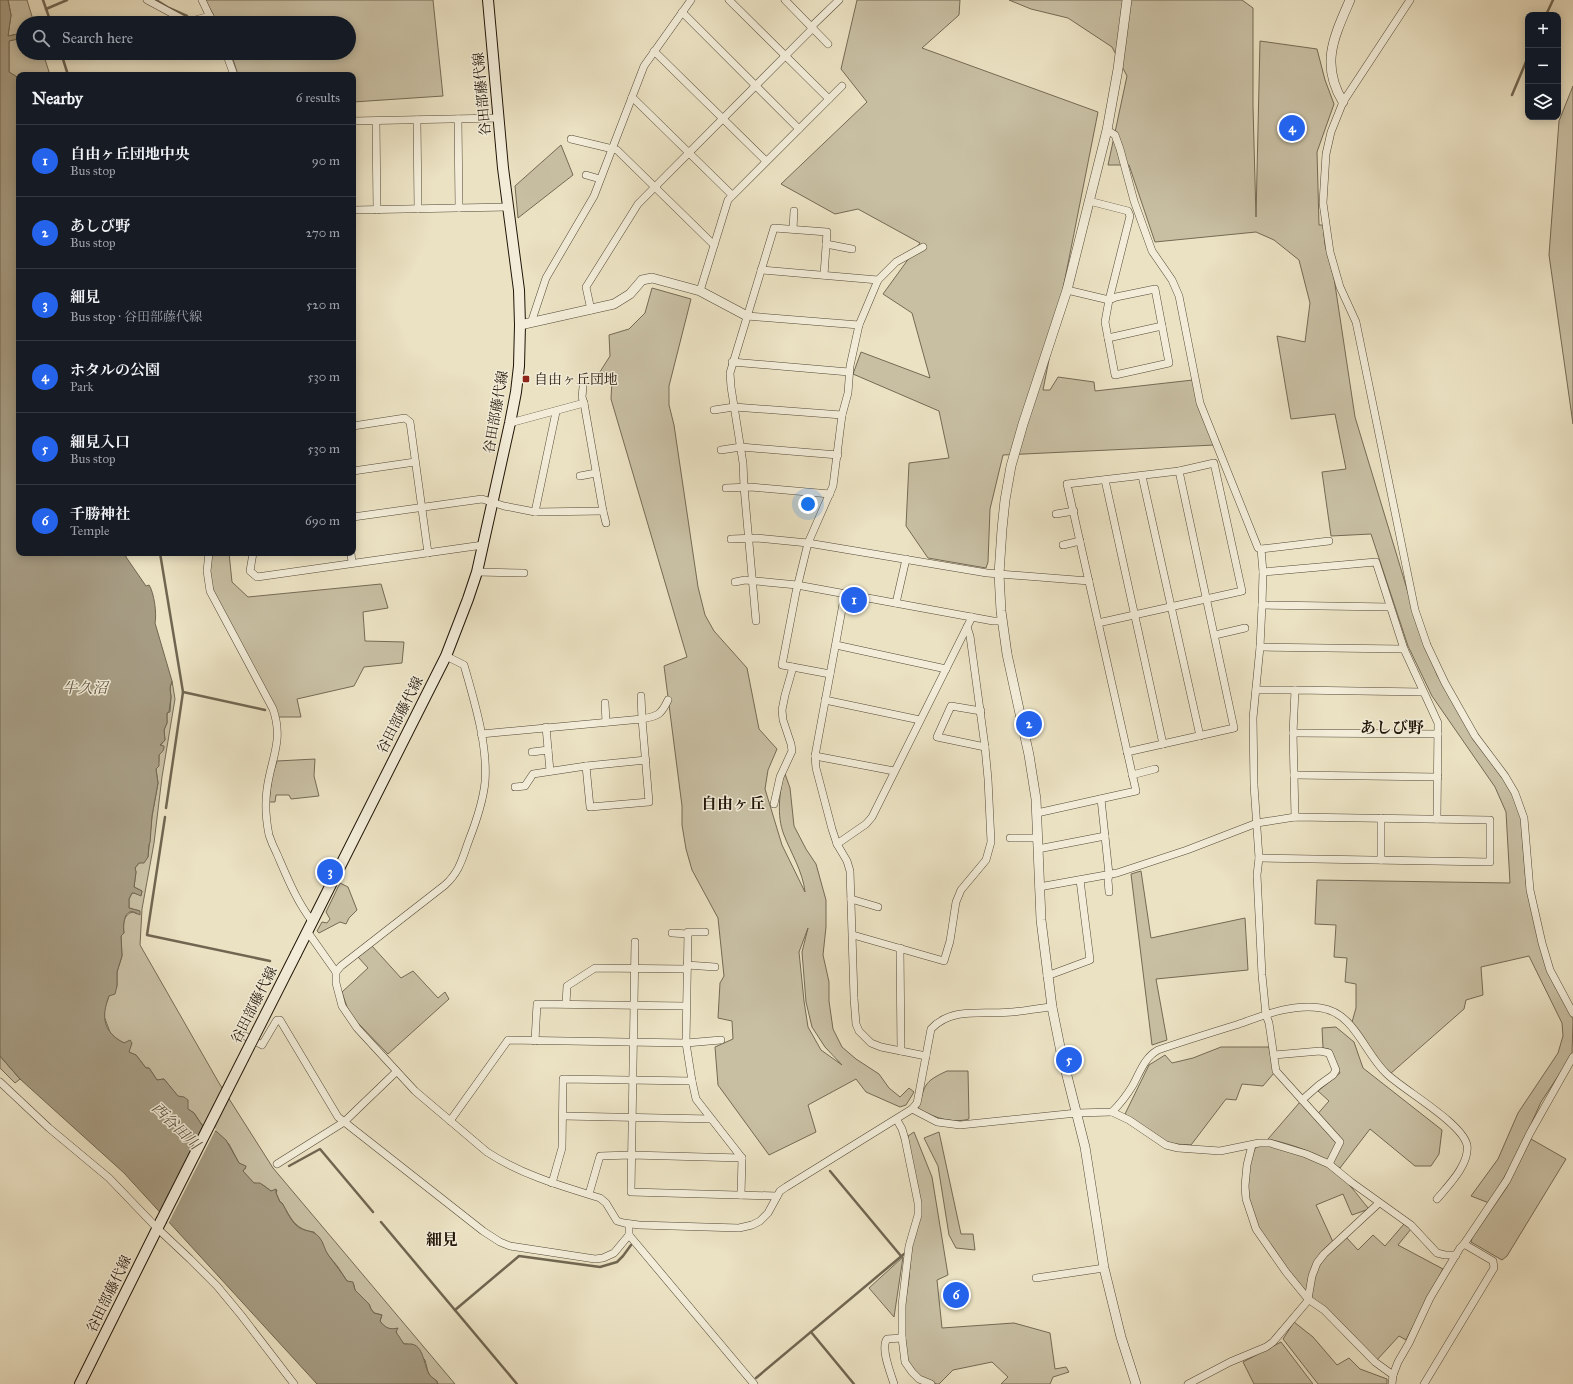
<!DOCTYPE html>
<html lang="en">
<head>
<meta charset="utf-8">
<style>
	body { margin:0; font-family:"IM FELL Great Primer","Noto Serif JP",serif; background:#242831; color:#f1f3f6 }
	.controls { position:absolute; right:12px; top:12px; display:grid; overflow:hidden; border-radius:8px; box-shadow:0 2px 10px #0003 }
	.controls button { width:36px; height:36px; display:grid; place-items:center; padding:0; border:0; border-bottom:1px solid #363941; background:#171b24; color:#f1f3f6; font:20px sans-serif }
	.you { position:absolute; left:808px; top:504px; width:14px; height:14px; margin:-10px; border:3px solid #fff; border-radius:50%; background:#1a73e8; box-shadow:0 0 0 6px #1a73e833 }
	.badge { display:grid; place-items:center; width:26px; height:26px; border-radius:50%; background:#2563eb; color:#fff; font-size:13px; font-weight:700 }
	.pin { position:absolute; translate:-50% -50%; border:2px solid #fff; box-shadow:0 1px 4px #0006 }
	.list { margin:0; padding:0; list-style:none }
	h2 { display:flex; justify-content:space-between; align-items:center; height:52px; margin:0; padding:0 16px; font-size:17px }
	h2 small { font-size:13px; font-weight:400; color:#9ea1a6 }
	.list li { display:grid; grid-template-columns:26px 1fr auto; gap:12px; align-items:center; box-sizing:border-box; height:72px; padding:0 16px; border-top:1px solid #363941 }
	.list b { display:block; font-size:15px; white-space:nowrap }
	.list p { margin:0; font-size:13px; white-space:nowrap; color:#9ea1a6 }
	.list em { font-size:13px; font-style:normal; color:#9ea1a6 }
	.icon { flex:none; width:22px; height:22px; fill:none; stroke:currentColor; stroke-width:2; stroke-linecap:round; stroke-linejoin:round }
	.map { position:relative; flex:none; width:1573px; height:1384px; overflow:hidden }
	.search { position:absolute; background:#171b24; box-shadow:0 2px 10px #0003; left:16px; top:16px; width:340px; height:44px; display:flex; align-items:center; gap:10px; box-sizing:border-box; padding:0 14px; border-radius:22px; color:#9ea1a6; font-size:15px }
	.panel { position:absolute; background:#171b24; box-shadow:0 2px 10px #0003; left:16px; top:72px; width:340px; height:484px; border-radius:8px }
	.map>svg:first-child { display:block }
	.green { fill:#c8bfa3; stroke:#746a55; fill-rule:evenodd }
	.water { fill:#a69c83; stroke:#706651 }
	.pier { fill:#ebe2c3 }
	.lines { fill:none; stroke-linecap:round; stroke-linejoin:round }
	.stream { stroke:#706651; stroke-width:2.5 }
	.minor-casing { stroke:#534836; stroke-width:8 }
	.tertiary-casing { stroke:#534836; stroke-width:10 }
	.secondary-casing { stroke:#201407; stroke-width:12 }
	.minor { stroke:#f2ecd8; stroke-width:7 }
	.tertiary { stroke:#f2ecd8; stroke-width:9 }
	.secondary { stroke:#f2ecd8; stroke-width:10 }
	.secondary-bridge-casing { stroke:#201407; stroke-width:12; stroke-linecap:butt }
	.secondary-bridge { stroke:#f2ecd8; stroke-width:10 }
	.poi-dot { fill:#8f2418; stroke:#f2ecd8; stroke-width:1.5 }
	.labels { text-anchor:middle; dominant-baseline:central; stroke-width:3; stroke-linejoin:round; paint-order:stroke }
	.street-label { font-size:14px; fill:#201407; stroke:#f2ecd8 }
	.poi-label { font-size:14px; fill:#201407; stroke:#f2ecd8; text-anchor:start }
	.water-label { font-size:15px; font-style:italic; fill:#5c513f; stroke:#f2ecd8 }
	.quarter-label { font-size:16px; font-weight:bold; fill:#201407; stroke:#f2ecd8 }
</style>
</head>
<body>
<div class="map">
<svg width="1573" height="1384" viewBox="0 0 1573 1384">
	<rect width="100%" height="100%" fill="#ebe2c3"/>
	<filter id="stains"><feTurbulence type="fractalNoise" baseFrequency=".005" numOctaves="4"/><feColorMatrix values="0 0 0 0 .2 0 0 0 0 .09 0 0 0 0 .02 0 0 0 .5 -.17"/></filter>
	<radialGradient id="worn" r=".72"><stop offset=".6" stop-color="#630" stop-opacity="0"/><stop offset="1" stop-color="#630" stop-opacity=".3"/></radialGradient>
	<g class="green">
		<path d="M8,0h19l7,23h-11v10l-15,3 3,-21z"/>
		<path d="M205,0h228l10,96 -90,6v-27h-115l-7,-22h118v-30h-131z"/>
		<path d="M857,0h103l-1,15 -37,33 176,64 -55,278h7l8,-13 36,5 1,9 98,-11 22,65 -212,10 -13,54 -2,53 -2,6 -58,-10 -22,-32 3,-63 40,-5 -10,-47 -86,-37 8,-22 69,26 -18,-65 -29,-19 37,-51 -62,-34 -23,5 -54,-30 86,-82 -26,-33z"/>
		<path d="M1009,0h233l11,8v99l3,110 4,-176 57,8 8,31 9,24 -17,48 2,73h4l2,20 9,33 21,139 58,192 24,66 72,110 12,31 5,67 30,105 17,31 -1,36 -31,47 -25,55 -27,46 -18,-7 27,-37 20,-46 40,-60 5,-17 -1,-13 -33,-67 -48,11 2,28 -17,5 -2,9 -74,65 -6,-6 -32,-46 4,-14v-24l-11,-2 2,-24 -13,-1 2,-32 -21,-1 2,-44 193,3 -4,-71 -11,-25 -63,-91 -24,-50 -37,-112 -40,2 -9,-64 24,-3 -11,-55 -44,5 -14,-83 28,6 5,-39 -11,-43 -25,-20 -18,-8 -101,10 -26,-77h-21l19,-89 -15,-29 -44,-29 -37,-9z"/>
		<path d="M23,37v16h20l7,22h-31v3h-1l-9,-6v-31z"/>
		<path d="M1573,86v338l-24,-169 10,-134z"/>
		<path d="M561,145l12,30 -55,43 -3,-32z"/>
		<path d="M652,288l39,11 -22,87v19l5,20 24,162 7,28 9,16 33,37 12,61 18,20 -9,21 -3,19 17,56 23,47c-2,-20 -14,-39 -21,-57 -8,-20 -4,-44 0,-64l6,17 4,38 12,23 10,15 10,36v27l-3,28 6,27v19l4,28 9,18 14,12 23,15 10,14 11,9 9,-9 5,4 -8,13 -6,2 -34,-15 -10,-13 -48,26 8,27 -47,23 -51,-70 -3,-38 18,-8 -1,-18 -14,-3 2,-35 4,-7 -6,-58 -26,-48 -6,-21 -4,-24v-19l-18,-140 23,-9 -76,-258 1,-19 -14,-5 12,-19 -1,-21 20,-6 16,-16zM808,928l-6,24 4,50 6,25 13,20 17,18 -21,-15 -13,-23 -4,-26 -5,-49z"/>
		<path d="M212,553h17l3,29 16,15 133,-13 7,24 -25,4 2,29 39,1 -2,21 -38,4 -10,19 -57,13 4,18h-23l-63,-121 -6,-20z"/>
		<path d="M172,681l3,18 -13,78 -8,66 -12,66 -2,36 79,138 54,85 182,216h-17l-1,-3 -6,-4 -3,-5 -3,-12 -17,-16h-4l-7,-9 -1,-6c-7,2 -12,-2 -16,-8l2,-6 -8,-2 -3,-4 -2,-5 -14,-14 -1,-5 -7,-4 -9,-14 -10,-12 -14,-23c-19,-2 -23,-14 -32,-29l-2,-1 -4,-9 1,-3 -6,1 -8,-6 -9,-2 -12,-12 4,-3 -7,-5 -10,-19 -12,-12 -15,-7 -8,-12 -6,-4 -24,-30 -7,1 -8,-12h-3l-10,-13 -8,-3 -4,-9 -9,-5 -5,-6 -6,-16v-6l5,-14 8,-10v-14l5,-16 -1,-20 3,-3c-1,-8 -1,-19 9,-21l4,2 3,-3 -11,-3v-9l3,-6h2l7,2 1,-4 -8,-4 2,-15 -1,-4 4,-5 9,-6 4,-41 6,-33 -2,-14 3,-8v-6l5,-8 -4,-1 5,-6 -1,-10 3,-7v-10l3,-1 1,-15 -1,-9z"/>
		<path d="M315,759l-1,17 5,20 -28,3 -2,-4h-13l-1,7h-6l3,-26 5,-15z"/>
		<path d="M1141,871l10,67 94,-20 3,52 -92,9 11,61 -15,5 -21,-171z"/>
		<path d="M340,883l8,4 9,23 -8,8 -3,6 -6,-2 -21,11 -2,-2 5,-9 5,1 3,-4 -4,-7z"/>
		<path d="M372,946l29,32 12,-7 25,27 7,-6 4,7 -61,55 -36,-37 -5,-10 -5,-15 26,-24 -10,-11z"/>
		<path d="M1336,1027l18,15 9,26 79,62 -3,24 -8,12h-16l-45,-37 -30,39c-19,-14 -49,-24 -72,-29l32,-37 14,16 15,-17 -11,-10 22,-18 -11,-24 -6,-1 -1,-20z"/>
		<path d="M1221,1047h48l5,26 -11,13 -21,-2 -6,16 -10,-1 -35,46 -17,-1 -11,-3 -38,-27 24,-49 16,-10 7,8 21,-5z"/>
		<path d="M0,1056l20,23 -5,4 -15,-15z"/>
		<path d="M947,1071h21l1,48c-18,5 -35,-2 -51,-10 7,-24 5,-27 29,-38z"/>
		<path d="M914,1132l18,45 16,98 -11,5 5,48 72,-5 36,10 5,36 11,-2 3,5 -16,5 -3,7h-49l7,-7 -16,-15 -39,8 -14,14h-2l-17,-6 -11,-12 -5,-28v-29l5,-30 2,-30 8,-29 -11,-84z"/>
		<path d="M939,1132l22,102h12l2,16 -19,-2 -7,-13 -11,-69 -14,-28z"/>
		<path d="M1531,1139l35,20 -59,97 -5,4 -31,-18 1,-4 35,-51z"/>
		<path d="M1267,1144c20,7 46,12 64,24 15,10 26,27 38,41l-17,6 -9,-21 -27,11 17,37 -13,13 -14,37c-8,-6 -14,-18 -21,-26 -7,-11 -17,-21 -24,-33 -13,-23 -19,-62 -5,-86z"/>
		<path d="M1404,1224l7,5 -13,16 45,24 -37,71 -7,-4 -23,25 -66,-64c7,-34 11,-37 36,-60l12,13 15,-15 12,11z"/>
		<path d="M903,1257l-9,60 -25,-29z"/>
		<path d="M1294,1322l19,15 24,28 12,-7 11,11 27,10v5h-69l-35,-45z"/>
		<path d="M1281,1342l32,42h-59l-11,-22z"/>
	</g>
	<path class="water" d="M0,0h8l3,15 -3,21 15,-3v5l-14,3v31l10,6v475h107v4l20,29 3,-1c5,7 8,29 6,38l17,58 -2,7 1,9 -2,15 -2,1v10l-3,7 1,10 -5,5 4,1c0,5 -2,6 -5,9v11l-3,3 2,14 -6,33 -2,27 -1,1 -1,13 -4,6h-5l-4,5 1,4 -2,15 8,4 -1,5 -7,-3h-2l-3,6v9l11,3v4c-2,-1 -4,-2 -6,-3 -11,-3 -11,16 -10,21l-3,3 1,20 -5,16v14l-2,8 -6,2c-8,21 -6,36 15,47l6,-3 2,3 -3,9 7,3 10,13h3l8,12 7,-1 14,17 6,1 4,3v9l6,4 8,12 15,7 9,8 13,23 7,3v1l-3,4 11,12h6l11,8 5,-2v4l4,9 2,1c5,8 9,20 18,25 7,4 13,2 19,9 5,5 5,13 10,19 6,8 12,16 18,25l6,1 2,8 14,14 2,5 3,4 8,2 -2,6c5,7 10,9 18,7l-2,4 8,12c2,0 5,0 7,0 12,1 13,20 17,28 2,6 8,6 10,12h-121l-193,-211 -104,-94 -20,-23z"/>
	<path class="pier" d="M205,1124l11,5 -48,95 -9,-10z"/>
	<g class="lines">
		<g class="stream">
			<path d="M43,0l8,23"/>
			<path d="M156,0l13,8 18,8"/>
			<path d="M46,9l21,-9"/>
			<path d="M1546,15l7,-15"/>
			<path d="M61,53l7,22"/>
			<path d="M1512,95l16,-38"/>
			<path d="M160,553l23,139 -17,116"/>
			<path d="M183,692l82,18"/>
			<path d="M165,817l-18,118 123,26"/>
			<path d="M289,1166l31,-17 53,63"/>
			<path d="M830,1171l71,85"/>
			<path d="M381,1222l136,162"/>
			<path d="M455,1310l64,-54 81,11 17,-5 6,-6 8,-11"/>
			<path d="M811,1332l43,52"/>
			<path d="M756,1378l148,-124"/>
		</g>
		<g class="minor-casing">
			<g id="minor">
				<path d="M147,0l41,22 22,-6"/>
				<path d="M202,0l11,23"/>
				<path d="M729,0l100,99"/>
				<path d="M785,0l43,44"/>
				<path d="M1410,0l-67,102 -12,30 -5,22 -3,49 7,49 10,35 16,35 59,288 12,35 18,38 30,53 30,40 10,17 9,25 6,72 12,53 8,27 23,43"/>
				<path d="M682,12l117,117"/>
				<path d="M811,27l28,-27"/>
				<path d="M654,51l112,110"/>
				<path d="M226,53l8,22"/>
				<path d="M632,97l100,98"/>
				<path d="M458,119l1,89"/>
				<path d="M417,120l1,89"/>
				<path d="M353,121l145,-3"/>
				<path d="M376,121l1,89"/>
				<path d="M1107,130l8,5 5,14 14,52 18,50 20,29 7,16 21,107 58,145 3,1 2,23 -1,33 -2,42 -7,71 1,67 5,73 -2,17 5,100 4,40 3,8 7,48 64,71 -11,22"/>
				<path d="M571,139l46,11 97,95"/>
				<path d="M586,175l14,4"/>
				<path d="M353,210l155,-3"/>
				<path d="M793,229l1,-18"/>
				<path d="M826,244l26,5"/>
				<path d="M761,270l117,10"/>
				<path d="M1155,289l14,74 -54,12 -10,-53 4,-22 7,-3z"/>
				<path d="M1067,290l42,10 21,-84 -2,-5 -39,-10"/>
				<path d="M700,291l28,-91 114,-114"/>
				<path d="M591,310l-5,-23 52,-83 175,-176"/>
				<path d="M747,316l112,9"/>
				<path d="M531,323l15,-45 48,-82 50,-130 47,-66"/>
				<path d="M1108,338l54,-12"/>
				<path d="M732,362l117,10"/>
				<path d="M583,387l-1,10 2,6"/>
				<path d="M714,410l20,-3 108,8"/>
				<path d="M353,426l52,-8 5,4 18,131"/>
				<path d="M721,450l20,-3 97,8"/>
				<path d="M353,471l62,-9"/>
				<path d="M580,476l16,-3"/>
				<path d="M1142,476l58,260"/>
				<path d="M1105,480l58,264"/>
				<path d="M726,488l25,-1 79,7"/>
				<path d="M603,511l3,12"/>
				<path d="M535,512l21,-100"/>
				<path d="M1056,514l18,-3"/>
				<path d="M353,517l129,-18 22,7 31,6 68,-1 -19,-108 -74,20"/>
				<path d="M731,539l26,-1 51,5 179,30 102,8"/>
				<path d="M1063,545l17,-4"/>
				<path d="M1261,549l68,-8"/>
				<path d="M209,553l-2,18 3,20 63,118c11,32 -2,49 -6,80 -2,14 -1,31 2,46 2,6 5,13 8,19 10,23 20,48 35,67"/>
				<path d="M253,553l-3,18 7,6 226,-32"/>
				<path d="M351,553l1,10"/>
				<path d="M477,572l47,1"/>
				<path d="M1263,572l113,-10 28,87 34,74 -1,96"/>
				<path d="M735,582l10,-2 52,5 196,36h9"/>
				<path d="M845,593l-30,163 1,12 16,61 5,15 10,17 3,10 4,127 2,26 3,7 12,12 10,4 45,9"/>
				<path d="M896,603l10,-44"/>
				<path d="M1262,605l128,2"/>
				<path d="M756,621l-12,-134 -1,-24 -12,-76 -1,-14 44,-145 53,4 -3,43"/>
				<path d="M1215,635l30,-7"/>
				<path d="M836,645l110,24"/>
				<path d="M1260,647l144,2"/>
				<path d="M830,674l-48,-9 14,-73 12,-49 25,-57 9,-71 6,-22 2,-27 9,-41 19,-45 18,-18 27,-15"/>
				<path d="M1256,690h39"/>
				<path d="M641,696l1,23c16,-3 19,-4 26,-19"/>
				<path d="M825,700l95,20"/>
				<path d="M605,703l1,19"/>
				<path d="M981,711l-30,-5 -14,31 48,10"/>
				<path d="M546,727l4,44"/>
				<path d="M1293,733l145,1"/>
				<path d="M481,734l161,-15 7,83 -59,5 -4,-41 -53,8 -8,12 -10,1"/>
				<path d="M532,752l16,-2"/>
				<path d="M1127,752l107,-24 -55,-257"/>
				<path d="M815,756l79,15"/>
				<path d="M586,766l60,-6"/>
				<path d="M1132,775l23,-6"/>
				<path d="M1294,775l144,2"/>
				<path d="M1101,799l8,75 -1,6 1,12"/>
				<path d="M774,804l6,-27 12,-26 -1,-7 -8,-24 -1,-10 3,-15 8,-28"/>
				<path d="M1037,813l99,-22 -69,-307 112,-13 35,-8 28,128 -144,32"/>
				<path d="M1295,817l-2,-84 2,-43 128,2"/>
				<path d="M1010,838h28"/>
				<path d="M837,844l29,-20 6,-7 100,-200"/>
				<path d="M1038,849l67,-13"/>
				<path d="M1381,860v-42"/>
				<path d="M1039,887l78,-14 70,-23 70,-27 38,-6 195,3v42l-231,-4"/>
				<path d="M851,899l27,8"/>
				<path d="M307,931l29,41v11l6,23 15,22 58,63 72,61c35,23 74,34 113,46l6,5 11,18 7,2 15,2 100,3 13,-3 8,-4 8,-8 12,-22 6,-4 126,-78 5,-6 2,-10 12,-64c21,-23 54,-14 81,-17 13,-1 26,-4 40,-5"/>
				<path d="M705,932h-17l-2,111 6,38 4,18 46,59 -1,37"/>
				<path d="M672,933l16,1"/>
				<path d="M853,935l91,26 6,-20 6,-39 5,-12 25,-30 5,-18 -3,-63 -3,-32 -15,-111 -3,-9"/>
				<path d="M635,942l-4,250 146,4"/>
				<path d="M900,948l1,103"/>
				<path d="M687,965l28,2"/>
				<path d="M336,972l5,-6 104,-81c15,-14 17,-26 24,-45 7,-18 14,-38 16,-58 3,-37 -11,-82 -21,-117l-18,-9"/>
				<path d="M1047,976l43,-16 -10,-80"/>
				<path d="M566,1004l1,-18 28,-18 92,1"/>
				<path d="M245,1036l17,9 13,-22 2,-3h3l58,97 145,114 17,11 10,4 85,13 8,-1 11,-5 15,-18v-11"/>
				<path d="M535,1041l2,-37 149,2"/>
				<path d="M1274,1055l46,-4 9,2 7,17 -3,5 -14,10 -17,15"/>
				<path d="M0,1082l49,46 60,50 48,50 33,31 27,27 24,29 53,69"/>
				<path d="M912,1109l25,13 23,3 117,-12 35,-1c8,-8 15,-17 21,-27 7,-13 12,-28 25,-35 26,-9 52,-17 78,-25 26,-9 56,-22 85,-17 34,5 43,45 66,66 18,17 75,49 80,71 3,19 -19,41 -30,54"/>
				<path d="M1112,1112l17,8 37,25 12,3 42,3 39,-8h11l36,11 23,10 22,18 60,43 26,28 8,2h11"/>
				<path d="M563,1116l148,3"/>
				<path d="M897,1120l5,9 3,10 13,64v12l-9,31 -7,59v33l3,24 7,10 7,7 12,5"/>
				<path d="M450,1121l58,-81 178,3 35,-3"/>
				<path d="M1252,1145l-5,20 -2,21 1,13 10,30 30,43 22,27 16,11 51,52 18,13"/>
				<path d="M277,1164l67,-42 52,-50"/>
				<path d="M552,1183l10,-35 1,-69 129,2"/>
				<path d="M589,1194l11,-38 31,-1 111,3"/>
				<path d="M629,1235l125,149"/>
				<path d="M1036,1278l68,-10"/>
				<path d="M894,1384c-3,-10 -14,-36 -7,-45l15,-1"/>
				<path d="M1188,1384l42,-22 36,-15 7,-5 33,-39 2,-4 4,-23 5,-13 7,-9 55,-51"/>
				<path d="M1392,1384l1,-9 5,-13 11,-19 21,-45 30,-50 4,-4"/>
				<path d="M1424,1384l70,-116 -1,-7 -29,-17 43,-64 23,-47 43,-76"/>
			</g>
		</g>
		<g class="tertiary-casing">
			<g id="tertiary">
				<path d="M1127,0l-9,69 -11,61 -40,160 -44,134 -12,42 -6,34 -3,29 -3,45 2,37 6,43 22,101 7,44 5,121 11,87 9,45 24,95 19,121 17,69 15,47"/>
				<path d="M1343,102c-23,-38 -9,-65 7,-102"/>
				<path d="M520,325l94,-21 16,-10 12,-14 10,-2 48,13 47,25"/>
			</g>
		</g>
		<g class="secondary-casing">
			<g id="secondary">
				<path d="M296,954l150,-298 22,-57 9,-27 33,-149 6,-31 3,-26 1,-41 -1,-35 -16,-122 -15,-168"/>
				<path d="M80,1384l81,-163"/>
			</g>
		</g>
		<use href="#minor" class="minor"/>
		<use href="#tertiary" class="tertiary"/>
		<use href="#secondary" class="secondary"/>
		<g class="secondary-bridge-casing">
			<path id="secondary-bridge" d="M161,1221l135,-267"/>
		</g>
		<use href="#secondary-bridge" class="secondary-bridge"/>
	</g>
	<rect class="poi-dot" x="522" y="375" width="8" height="8" rx="2"/>
	<g class="labels">
		<g class="street-label">
			<text transform="translate(482 94) rotate(-95)">谷田部藤代線</text>
			<text transform="translate(496 412) rotate(-80)">谷田部藤代線</text>
			<text transform="translate(400 715) rotate(-63)">谷田部藤代線</text>
			<text transform="translate(254 1005) rotate(-63)">谷田部藤代線</text>
			<text transform="translate(109 1294) rotate(-64)">谷田部藤代線</text>
		</g>
		<g class="poi-label">
			<text x="534" y="379">自由ヶ丘団地</text>
		</g>
		<g class="water-label">
			<text x="85" y="688">牛久沼</text>
			<text transform="translate(176 1126) rotate(44)">西谷田川</text>
		</g>
		<g class="quarter-label">
			<text x="1392" y="727">あしび野</text>
			<text x="733" y="803">自由ヶ丘</text>
			<text x="442" y="1239">細見</text>
		</g>
	</g>
	<rect width="100%" height="100%" filter="url(#stains)"/>
	<rect width="100%" height="100%" fill="url(#worn)"/>
</svg>
<div class="controls">
<button>+</button>
<button>−</button>
<button><svg class="icon" aria-label="layers" viewBox="0 0 24 24"><path d="M12 4l9 5-9 5-9-5zM3 14l9 5 9-5"/></svg></button>
</div>
<div class="you"></div>
<div class="pin badge" style="left:854px;top:600px">1</div>
<div class="pin badge" style="left:1029px;top:724px">2</div>
<div class="pin badge" style="left:330px;top:872px">3</div>
<div class="pin badge" style="left:1292px;top:128px">4</div>
<div class="pin badge" style="left:1069px;top:1060px">5</div>
<div class="pin badge" style="left:956px;top:1295px">6</div>
<div class="search"><svg class="icon" aria-label="search" viewBox="0 0 24 24"><circle cx="10" cy="10" r="6"/><path d="M15 15l6 6"/></svg>Search here</div>
<section class="panel">
<h2>Nearby<small>6 results</small></h2>
<ul class="list">
<li><span class="badge">1</span><div><b>自由ヶ丘団地中央</b><p>Bus stop</p></div><em>90 m</em></li>
<li><span class="badge">2</span><div><b>あしび野</b><p>Bus stop</p></div><em>270 m</em></li>
<li><span class="badge">3</span><div><b>細見</b><p>Bus stop · 谷田部藤代線</p></div><em>520 m</em></li>
<li><span class="badge">4</span><div><b>ホタルの公園</b><p>Park</p></div><em>530 m</em></li>
<li><span class="badge">5</span><div><b>細見入口</b><p>Bus stop</p></div><em>530 m</em></li>
<li><span class="badge">6</span><div><b>千勝神社</b><p>Temple</p></div><em>690 m</em></li>
</ul>
</section>
</div>
</body>
</html>
